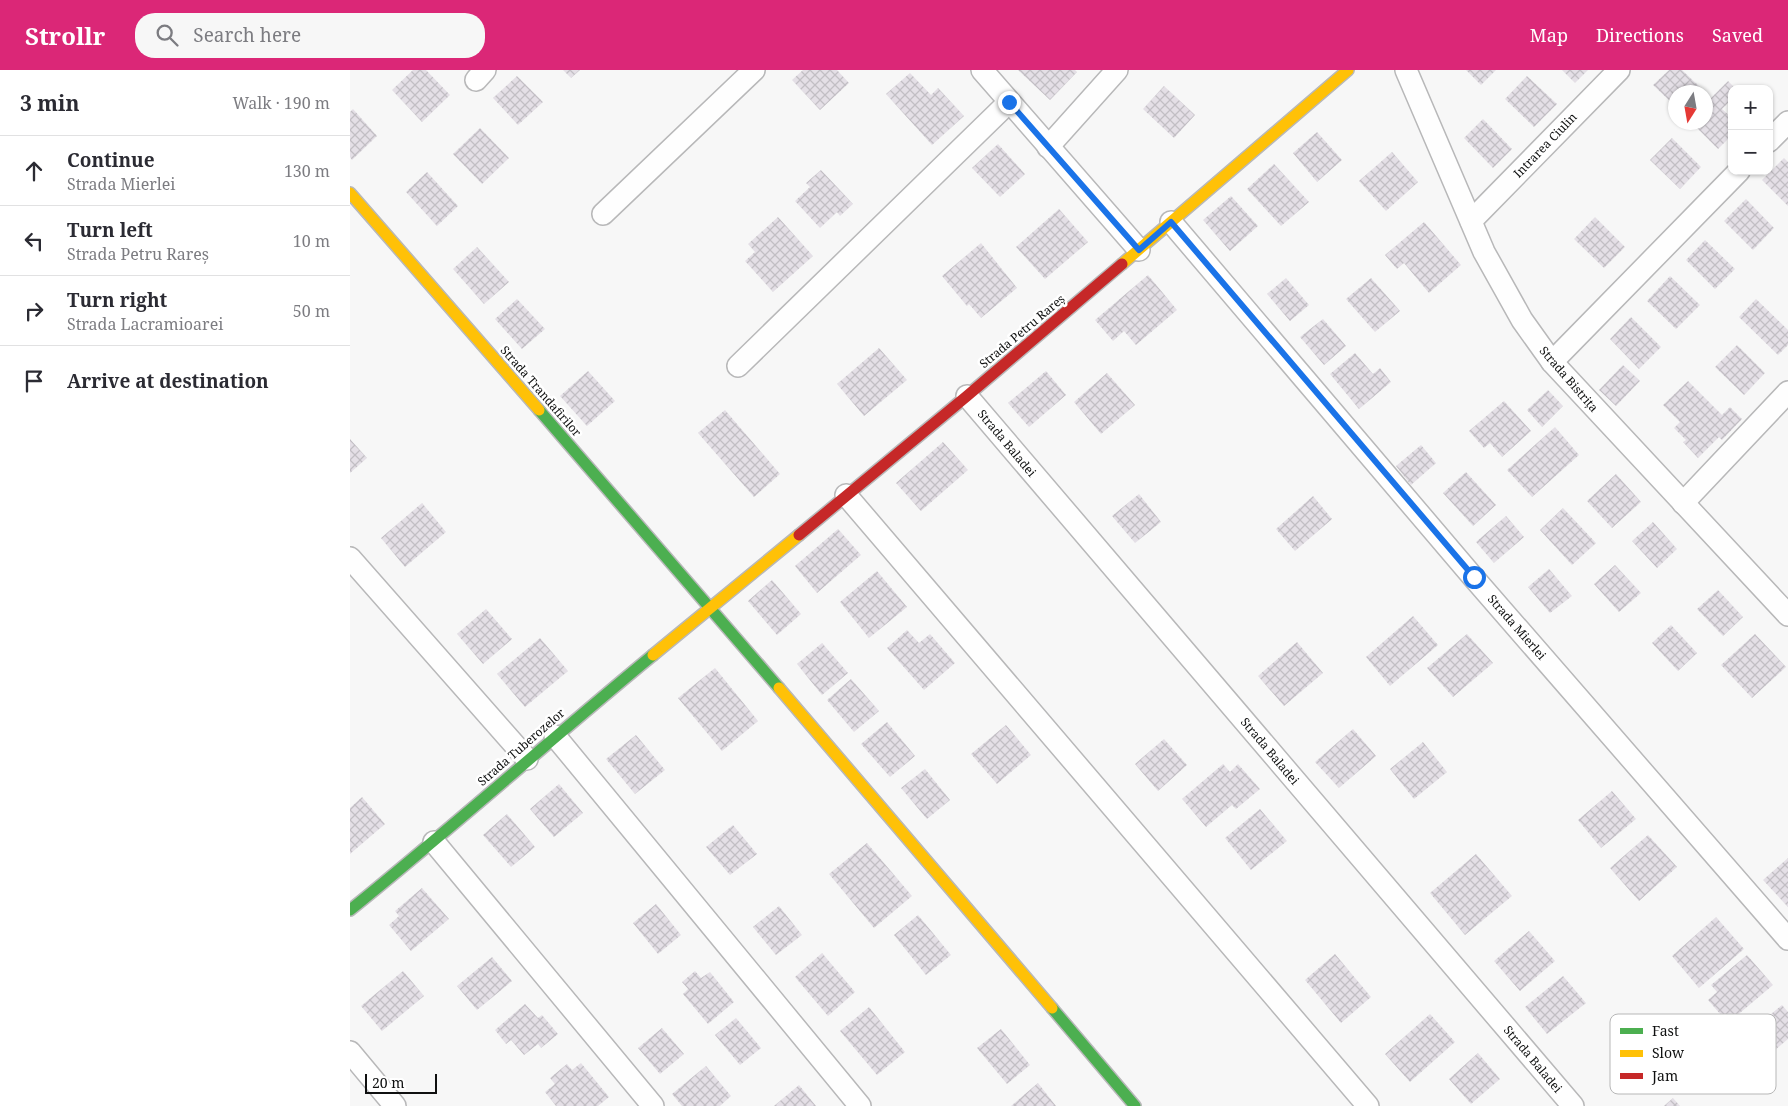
<!DOCTYPE html>
<html lang="en">
<head>
<meta charset="utf-8">
<style>
	body { margin:0; font-family:"Noto Serif",serif; background:#f7f7f7; color:#2b2b33 }
	.controls { position:absolute; right:15px; top:15px; display:grid; overflow:hidden; border-radius:10px; box-shadow:0 1px 4px #0004 }
	.controls button { width:45px; height:45px; display:grid; place-items:center; padding:0; border:0; border-bottom:1px solid #e1e1e2; background:#fff; color:#2b2b33; font:25px sans-serif }
	.compass { position:absolute; left:1318px; top:15px; width:45px; height:45px; border-radius:50%; background:#fff; box-shadow:0 1px 4px #0004; rotate:191deg }
	.scale { position:absolute; left:15px; bottom:12px; width:72px; box-sizing:border-box; padding-left:5px; border:2px solid #0f1010; border-top:0; font-size:14px; line-height:18px; white-space:nowrap; color:#0f1010; -webkit-text-stroke:4px #fff; paint-order:stroke }
	.stop { position:absolute; width:15px; height:15px; margin:-11px; border:4px solid #1a73e8; border-radius:50%; background:#fff }
	.stop.end { background:#1a73e8; border-color:#fff; box-shadow:0 1px 5px #0008 }
	.list { margin:0; padding:0; list-style:none }
	h2 { display:flex; justify-content:space-between; align-items:center; height:65px; margin:0; padding:0 20px; font-size:21px }
	h2 small { font-size:16px; font-weight:400; color:#7c7c81 }
	.list li { display:grid; grid-template-columns:32px 1fr auto; gap:15px; align-items:center; box-sizing:border-box; height:70px; padding:0 20px; border-top:1px solid #e1e1e2 }
	.list b { display:block; font-size:19px; white-space:nowrap }
	.list p { margin:0; font-size:16px; white-space:nowrap; color:#7c7c81 }
	.list em { font-size:16px; font-style:normal; color:#7c7c81 }
	.icon { flex:none; width:28px; height:28px; fill:none; stroke:currentColor; stroke-width:2; stroke-linecap:round; stroke-linejoin:round }
	.map { position:relative; flex:none; width:1438px; height:1036px; overflow:hidden }
	header { display:flex; align-items:center; gap:30px; box-sizing:border-box; height:70px; padding:0 25px; background:#db2777; color:#fff }
	header strong { font-size:24px }
	nav { display:flex; gap:28px; margin-inline-start:auto; font-size:18px }
	.search { width:350px; height:45px; background:#f7f7f7; display:flex; align-items:center; gap:12px; box-sizing:border-box; padding:0 18px; border-radius:20px; color:#7c7c81; font-size:19px }
	main { display:flex }
	aside { flex:1; background:#fff }
	.map>svg:first-child { display:block }
	.building { fill:url(#building-cross-hatch) }
	.lines { fill:none; stroke-linecap:round; stroke-linejoin:round }
	.street-casing { stroke:#b8b8b9; stroke-width:24 }
	.fast-casing { stroke:#b8b8b9; stroke-width:14 }
	.slow-casing { stroke:#b8b8b9; stroke-width:14 }
	.jam-casing { stroke:#b8b8b9; stroke-width:14 }
	.street { stroke:#fefefe; stroke-width:21 }
	.fast { stroke:#4caf50; stroke-width:11 }
	.slow { stroke:#ffc107; stroke-width:11 }
	.jam { stroke:#c62828; stroke-width:11 }
	.route { stroke:#1a73e8; stroke-width:6 }
	.labels { text-anchor:middle; dominant-baseline:central; stroke-width:5; stroke-linejoin:round; paint-order:stroke }
	.street-label { font-size:12px; fill:#0f1010; stroke:#fff }
	.key { fill:#fff; stroke:#b7b7b7; stroke-width:1 }
	.key-label { font-size:14px; fill:#0f1010 }
</style>
</head>
<body>
<header>
<strong>Strollr</strong>
<div class="search"><svg class="icon" aria-label="search" viewBox="0 0 24 24"><circle cx="10" cy="10" r="6"/><path d="M15 15l6 6"/></svg>Search here</div>
<nav><a>Map</a><a>Directions</a><a>Saved</a></nav>
</header>
<main>
<aside>
<h2>3 min<small>Walk · 190 m</small></h2>
<ul class="list">
<li><svg class="icon" aria-label="ahead" viewBox="0 0 24 24"><path d="M12 20V5M6 11l6-6 6 6"/></svg><div><b>Continue</b><p>Strada Mierlei</p></div><em>130 m</em></li>
<li><svg class="icon" aria-label="left" viewBox="0 0 24 24"><path d="M17 20v-9H6M10 6l-5 5 5 5"/></svg><div><b>Turn left</b><p>Strada Petru Rareș</p></div><em>10 m</em></li>
<li><svg class="icon" aria-label="right" viewBox="0 0 24 24"><path d="M7 20v-9h11M14 6l5 5-5 5"/></svg><div><b>Turn right</b><p>Strada Lacramioarei</p></div><em>50 m</em></li>
<li><svg class="icon" aria-label="arrive" viewBox="0 0 24 24"><path d="M6 21V4h12l-3 4 3 4H6"/></svg><div><b>Arrive at destination</b></div></li>
</ul>
</aside>
<div class="map">
<svg width="1438" height="1036" viewBox="0 0 1438 1036">
	<defs>
		<pattern id="building-cross-hatch" width="8" height="8" patternUnits="userSpaceOnUse" patternTransform="scale(1.25)"><rect width="8" height="8" fill="#e4dfe6"/><path d="M0 0l8 8M0 8l8-8" fill="none" stroke="#c2bec4"/></pattern>
	</defs>
	<rect width="100%" height="100%" fill="#f7f7f7"/>
	<g class="building">
		<path d="M63,0h13l24,25 -28,27 -30,-32z"/>
		<path d="M213,0h17l-9,8z"/>
		<path d="M453,0h34l12,13 -29,27 -28,-30z"/>
		<path d="M668,0h57l2,2 -27,28z"/>
		<path d="M1116,0h30l-15,15z"/>
		<path d="M1212,0h26l-13,13z"/>
		<path d="M1319,0h13l18,17 -6,5h-18v15l-23,-22z"/>
		<path d="M560,3l21,22 7,-7 26,28 -32,29 -46,-51z"/>
		<path d="M167,6l26,26 -25,23 -25,-27z"/>
		<path d="M1177,6l30,28 -23,23 -29,-28z"/>
		<path d="M1378,11l8,8h-4v10l-10,10 10,9v17l-14,14 -27,-27h15v-19z"/>
		<path d="M814,16l31,29 -21,23 -31,-29z"/>
		<path d="M3,39l24,27 -25,24 -2,-3v-45z"/>
		<path d="M1133,49l29,30 -19,19 -29,-30z"/>
		<path d="M130,58l29,30 -27,26 -29,-30z"/>
		<path d="M967,62l25,28 -25,22 -24,-29z"/>
		<path d="M1322,68l29,29 -21,22 -30,-29z"/>
		<path d="M648,74l27,30 -25,23 -28,-29z"/>
		<path d="M1042,82l26,30 -32,29 -27,-30z"/>
		<path d="M1434,88l4,4v44l-26,-26z"/>
		<path d="M924,94l35,38 -28,24 -34,-37z"/>
		<path d="M471,100l32,34 -13,12 -3,-4 -17,16 -25,-27 15,-14 -4,-4z"/>
		<path d="M77,102l31,34 -21,20 -31,-34z"/>
		<path d="M881,126l27,30 -28,25 -27,-31z"/>
		<path d="M1396,129l28,29 -21,22 -29,-29z"/>
		<path d="M709,139l29,33 -43,37 -29,-32z"/>
		<path d="M428,147l35,39 -40,36 -28,-31 10,-9 -7,-8z"/>
		<path d="M1245,147l30,30 -21,21 -30,-29z"/>
		<path d="M1074,152l37,43 -32,28 -25,-30 -7,6 -12,-14z"/>
		<path d="M1355,170l30,29 -20,20 -29,-29z"/>
		<path d="M631,173l36,45 -36,30 -12,-14 -2,2 -25,-30z"/>
		<path d="M127,177l32,35 -25,22 -31,-35z"/>
		<path d="M798,205l29,35 -41,35 -12,-14 -11,10 -18,-21z"/>
		<path d="M1320,206l30,29 -24,24 -29,-28z"/>
		<path d="M936,208l23,27 -19,16 -23,-27z"/>
		<path d="M1021,208l29,33 -25,21 -29,-33z"/>
		<path d="M167,229l28,30 -23,20 -27,-30z"/>
		<path d="M1406,229l32,31v15l-10,10 -39,-38z"/>
		<path d="M1281,247l30,30 -22,22 -29,-30z"/>
		<path d="M973,249l23,27 -22,19 -24,-28z"/>
		<path d="M1387,275l28,28 -21,22 -29,-28z"/>
		<path d="M529,278l28,32 -43,36 -27,-32z"/>
		<path d="M1005,283l18,21 7,-6 11,14 -32,27 -29,-35z"/>
		<path d="M1273,295l17,16 -24,25 -17,-16z"/>
		<path d="M238,301l27,30 -28,25 -27,-30z"/>
		<path d="M696,301l20,24 -37,32 -21,-24z"/>
		<path d="M757,303l28,32 -34,29 -27,-32z"/>
		<path d="M1338,311l34,34 8,-8 12,12 -20,21 -3,-3 -21,21 -15,-16 3,-2 -12,-12 6,-6 -17,-17z"/>
		<path d="M1198,320l15,16 -21,21 -15,-17z"/>
		<path d="M1154,331l27,30 -29,26 -12,-14 -6,5 -15,-17z"/>
		<path d="M375,340l55,64 -26,23 -56,-64z"/>
		<path d="M1205,357l24,28 -47,42 -25,-27z"/>
		<path d="M0,369l17,19 -17,15z"/>
		<path d="M593,372l25,28 -47,41 -25,-28z"/>
		<path d="M1071,375l15,18 -25,22 -15,-19z"/>
		<path d="M1116,402l30,33 -23,21 -30,-33z"/>
		<path d="M1266,404l25,28 -29,26 -25,-27z"/>
		<path d="M789,424l22,28 -26,21 -23,-27z"/>
		<path d="M963,426l19,23 -37,32 -19,-22z"/>
		<path d="M72,433l24,29 -41,35 -24,-29z"/>
		<path d="M1213,438l33,35 -24,22 -32,-35z"/>
		<path d="M1156,446l18,21 -30,26 -18,-21z"/>
		<path d="M1303,452l24,27 -20,19 -25,-27z"/>
		<path d="M488,459l23,26 -44,38 -22,-27z"/>
		<path d="M1265,495l26,28 -22,19 -25,-28z"/>
		<path d="M1199,499l23,27 -22,17 -22,-26z"/>
		<path d="M527,501l30,36 -38,31 -29,-36z"/>
		<path d="M422,510l29,34 -24,21 -29,-34z"/>
		<path d="M1368,520l25,27 -20,19 -26,-27z"/>
		<path d="M136,539l26,30 -29,25 -26,-30z"/>
		<path d="M1063,546l25,29 -48,41 -24,-29z"/>
		<path d="M1321,555l26,28 -19,18 -26,-28z"/>
		<path d="M557,560l12,13 11,-9 25,29 -31,27 -37,-42z"/>
		<path d="M1117,564l26,29 -40,34 -26,-29z"/>
		<path d="M1405,564l31,33 -34,31 -31,-33z"/>
		<path d="M190,568l28,33 -43,36 -28,-33z"/>
		<path d="M947,572l26,31 -39,33 -26,-30z"/>
		<path d="M472,573l26,30 -26,22 -25,-31z"/>
		<path d="M365,598l43,53 -36,30 -44,-53z"/>
		<path d="M501,609l28,32 -25,21 -27,-32z"/>
		<path d="M537,652l28,34 -25,21 -29,-33z"/>
		<path d="M656,655l25,30 -34,29 -26,-30z"/>
		<path d="M1003,659l23,27 -37,32 -24,-26z"/>
		<path d="M286,665l29,35 -30,24 -29,-35z"/>
		<path d="M814,669l23,26 -29,26 -23,-27z"/>
		<path d="M1073,672l24,30 -33,27 -24,-30z"/>
		<path d="M873,694l7,8 8,-8 22,25 -24,20 -4,-4 -26,22 -24,-28z"/>
		<path d="M575,699l25,31 -23,19 -26,-31z"/>
		<path d="M209,714l24,29 -29,24 -24,-28z"/>
		<path d="M1262,721l24,28 -35,29 -23,-28z"/>
		<path d="M12,727l23,27 -35,30v-46z"/>
		<path d="M910,739l27,32 -36,29 -26,-32z"/>
		<path d="M157,744l28,33 -24,20 -28,-32z"/>
		<path d="M383,755l24,29 -27,21 -24,-28z"/>
		<path d="M1298,765l29,32 -38,34 -29,-33z"/>
		<path d="M517,773l45,53 -38,32 -45,-54z"/>
		<path d="M1126,784l36,42 -47,39 -35,-42z"/>
		<path d="M1438,788v49l-25,-27z"/>
		<path d="M72,818l27,31 -38,32 -22,-26 10,-9 -4,-5z"/>
		<path d="M306,834l25,31 -23,19 -25,-31z"/>
		<path d="M429,836l23,29 -26,20 -23,-28z"/>
		<path d="M568,845l33,40 -25,20 -32,-40z"/>
		<path d="M1366,847l28,32 -45,39 -27,-32z"/>
		<path d="M1179,861l26,30 -35,30 -26,-30z"/>
		<path d="M472,883l33,39 -27,24 -33,-39z"/>
		<path d="M985,884l36,43 -30,26 -36,-43z"/>
		<path d="M1397,885l26,30 -45,38 -20,-23 9,-8 -6,-7z"/>
		<path d="M142,887l20,24 -35,29 -20,-24z"/>
		<path d="M53,901l21,25 -42,35 -21,-25z"/>
		<path d="M345,901l6,7 9,-6 24,30 -26,22 -25,-30 5,-5 -6,-7z"/>
		<path d="M1213,906l23,27 -39,31 -22,-27z"/>
		<path d="M175,934l13,14 4,-3 16,19 -17,14 -3,-4 -14,11 -13,-15 -5,4 -11,-14z"/>
		<path d="M1432,935l6,7v27l-14,12 -19,-24z"/>
		<path d="M519,937l36,45 -28,23 -37,-44z"/>
		<path d="M1080,944l25,28 -45,40 -25,-28z"/>
		<path d="M386,948l25,30 -21,17 -25,-30z"/>
		<path d="M312,958l22,26 -24,20 -22,-26z"/>
		<path d="M651,959l29,36 -23,19 -30,-36z"/>
		<path d="M1128,983l22,26 -29,25 -22,-25z"/>
		<path d="M231,993l28,34 -11,9h-42l-11,-14 10,-8 -5,-6 17,-14 5,6z"/>
		<path d="M356,996l25,30 -11,10h-38l-10,-12z"/>
		<path d="M688,1013l18,23h-45z"/>
		<path d="M449,1015l17,21h-42z"/>
		<path d="M1323,1028l7,8h-16z"/>
	</g>
	<g class="lines">
		<g class="street-casing">
			<g id="street">
				<path d="M632,0l157,180"/>
				<path d="M1056,0l78,182 38,68 30,42 236,253"/>
				<path d="M126,10l9,-10"/>
				<path d="M1419,71l19,-19"/>
				<path d="M698,77l69,-77"/>
				<path d="M253,144l151,-144"/>
				<path d="M1121,151l148,-151"/>
				<path d="M821,152l302,355 315,362"/>
				<path d="M1202,292l187,-191"/>
				<path d="M388,296l271,-264"/>
				<path d="M617,326l606,710"/>
				<path d="M496,425l522,611"/>
				<path d="M1333,433l105,-111"/>
				<path d="M0,488l177,201"/>
				<path d="M205,666l305,370"/>
				<path d="M84,772l219,264"/>
				<path d="M0,982l45,54"/>
			</g>
		</g>
		<g class="fast-casing">
			<g id="fast">
				<path d="M189,340l240,278"/>
				<path d="M0,840c103,-83 201,-171 303,-255"/>
				<path d="M702,938l83,98"/>
			</g>
		</g>
		<g class="slow-casing">
			<g id="slow">
				<path d="M0,123l189,217"/>
				<path d="M772,194l226,-194"/>
				<path d="M303,585l146,-120"/>
				<path d="M429,618l273,320"/>
			</g>
		</g>
		<g class="jam-casing">
			<path id="jam" d="M449,465l168,-139 155,-132"/>
		</g>
		<use href="#street" class="street"/>
		<use href="#fast" class="fast"/>
		<use href="#slow" class="slow"/>
		<use href="#jam" class="jam"/>
	</g>
	<g class="lines">
		<path class="route" d="M659,32l130,148 32,-28 303,355"/>
	</g>
	<g class="labels">
		<g class="street-label">
			<text transform="translate(1195 75) rotate(-46)">Intrarea Ciulin</text>
			<text transform="translate(672 261) rotate(-40)">Strada Petru Rareș</text>
			<text transform="translate(1219 309) rotate(49)">Strada Bistrița</text>
			<text transform="translate(191 321) rotate(49)">Strada Trandafirilor</text>
			<text transform="translate(657 373) rotate(50)">Strada Baladei</text>
			<text transform="translate(1167 557) rotate(49)">Strada Mierlei</text>
			<text transform="translate(171 677) rotate(-41)">Strada Tuberozelor</text>
			<text transform="translate(920 681) rotate(50)">Strada Baladei</text>
			<text transform="translate(1183 989) rotate(50)">Strada Baladei</text>
		</g>
	</g>
	<rect x="1260" y="944" width="166" height="80" rx="8" class="key"/>
	<rect x="1270" y="958" width="23" height="6" fill="#4caf50"/>
	<rect x="1270" y="980" width="23" height="7" fill="#ffc107"/>
	<rect x="1270" y="1003" width="23" height="6" fill="#c62828"/>
	<g class="key-label">
		<text x="1302" y="966">Fast</text>
		<text x="1302" y="988">Slow</text>
		<text x="1302" y="1011">Jam</text>
	</g>
</svg>
<div class="controls">
<button>+</button>
<button>−</button>
</div>
<svg class="compass" viewBox="-18 -18 36 36"><path d="M0-13l5 13h-10z" fill="#e53935"/><path d="M0 13l5-13h-10z" fill="#7c7c81"/></svg>
<div class="scale">20 m</div>
<div class="stop" style="left:1124px;top:507px"></div>
<div class="stop end" style="left:659px;top:32px"></div>
</div>
</main>
</body>
</html>
